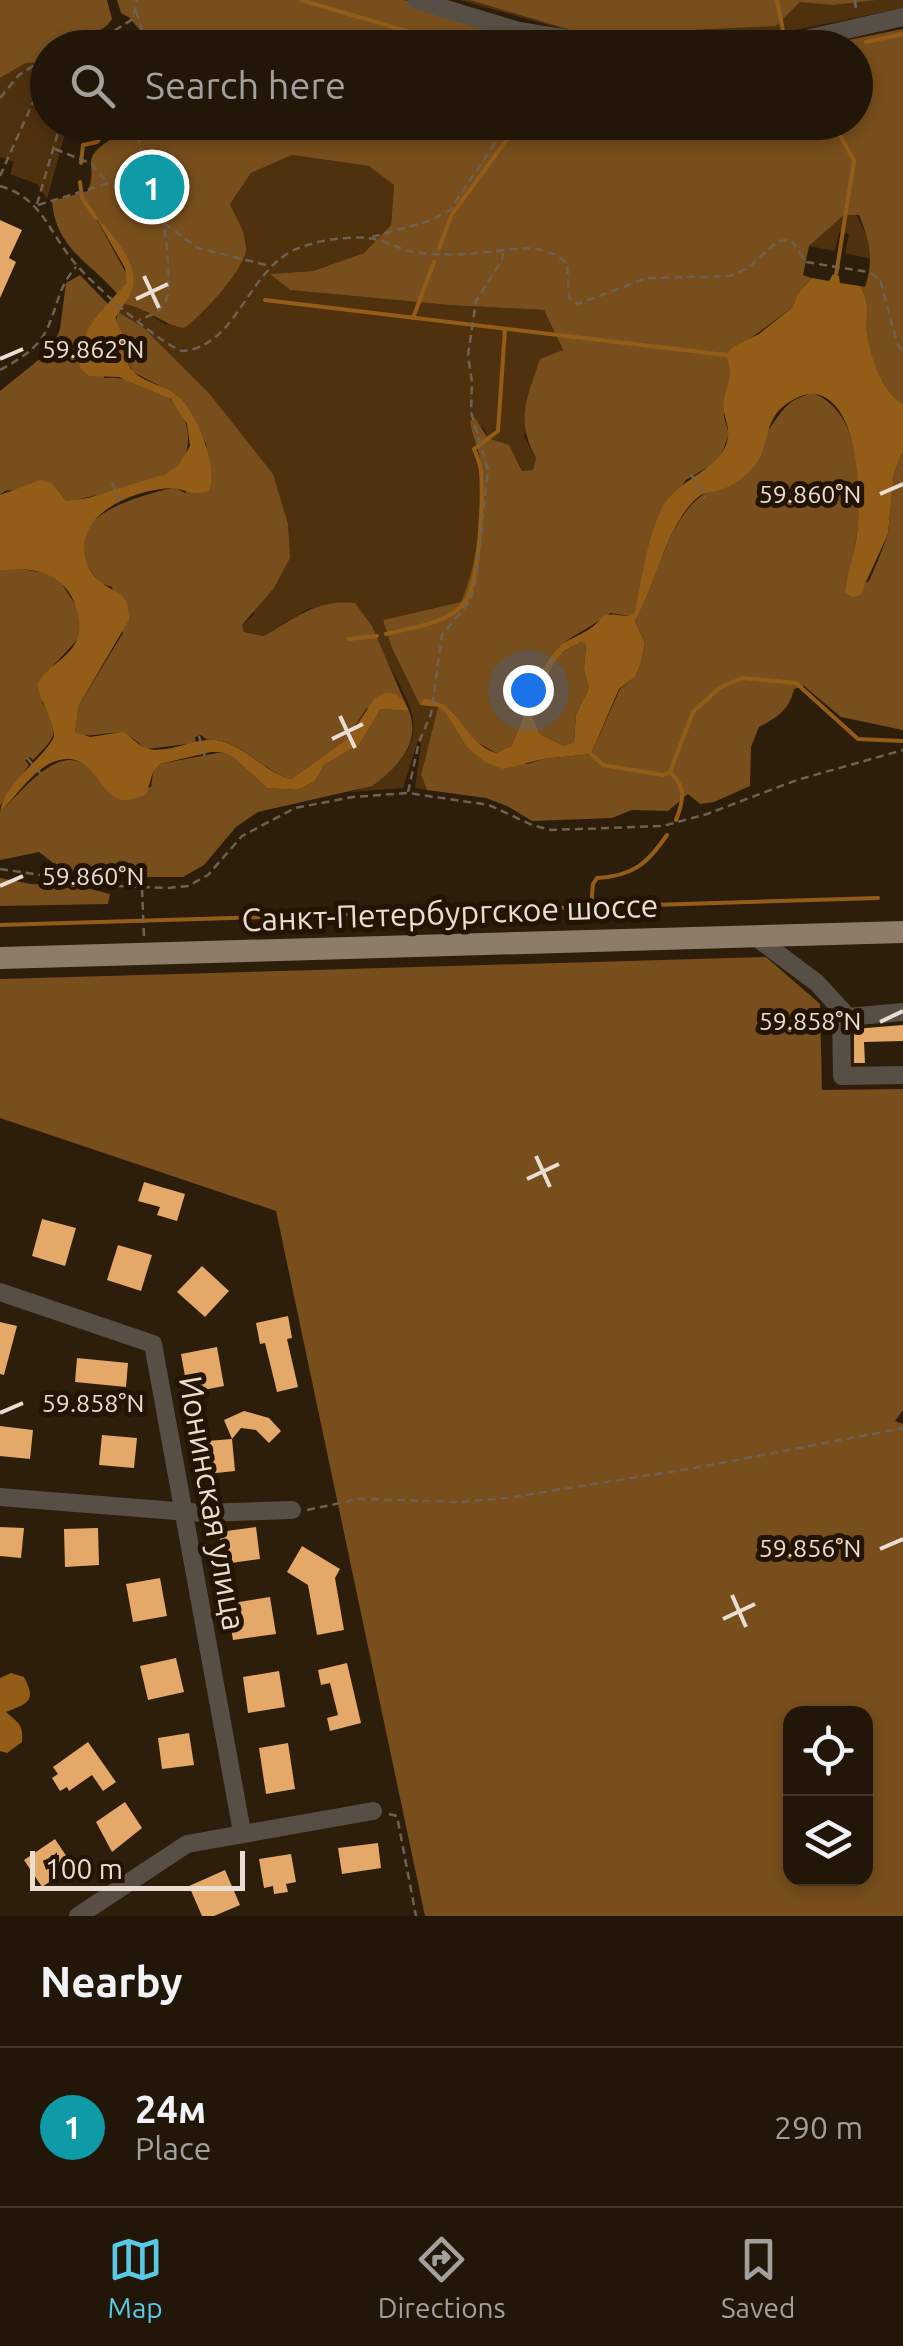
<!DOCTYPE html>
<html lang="en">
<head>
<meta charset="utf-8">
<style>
	body { margin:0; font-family:Ubuntu,sans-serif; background:#2a1f12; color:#f1f3f6 }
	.controls { position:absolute; right:30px; bottom:30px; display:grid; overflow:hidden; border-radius:20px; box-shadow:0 5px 15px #0003 }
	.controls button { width:90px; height:90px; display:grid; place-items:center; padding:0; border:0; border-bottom:2px solid #3f3529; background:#221608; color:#f1f3f6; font:50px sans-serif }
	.scale { position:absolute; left:30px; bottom:25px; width:215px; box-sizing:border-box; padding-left:10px; border:5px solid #eaded3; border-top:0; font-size:28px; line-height:35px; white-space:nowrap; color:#eaded3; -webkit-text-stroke:8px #231403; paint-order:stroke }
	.you { position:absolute; left:528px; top:690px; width:35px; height:35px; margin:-25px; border:8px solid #fff; border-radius:50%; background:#1a73e8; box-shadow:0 0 0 15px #1a73e833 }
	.badge { display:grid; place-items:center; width:65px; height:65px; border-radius:50%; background:#59c8e4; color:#fff; font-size:32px; font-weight:700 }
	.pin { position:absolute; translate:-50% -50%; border:5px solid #fff; box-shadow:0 2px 10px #0006 }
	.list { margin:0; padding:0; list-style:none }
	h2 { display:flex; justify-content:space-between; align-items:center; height:130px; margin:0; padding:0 40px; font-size:42px }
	h2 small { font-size:32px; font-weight:400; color:#a29f9c }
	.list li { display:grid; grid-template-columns:65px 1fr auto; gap:30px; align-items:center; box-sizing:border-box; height:160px; padding:0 40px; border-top:2px solid #3f3529 }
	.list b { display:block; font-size:38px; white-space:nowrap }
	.list p { margin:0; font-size:32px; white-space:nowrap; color:#a29f9c }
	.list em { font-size:32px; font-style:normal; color:#a29f9c }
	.icon { flex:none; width:55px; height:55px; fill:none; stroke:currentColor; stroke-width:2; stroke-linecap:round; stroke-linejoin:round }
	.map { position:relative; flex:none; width:903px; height:1916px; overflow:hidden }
	.search { position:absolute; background:#221608; box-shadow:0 5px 15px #0003; left:30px; right:30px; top:30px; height:110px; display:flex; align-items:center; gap:25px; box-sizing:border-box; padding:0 35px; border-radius:55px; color:#a29f9c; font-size:38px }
	.sheet { height:290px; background:#221608 }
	nav { display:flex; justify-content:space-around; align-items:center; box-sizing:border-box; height:140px; border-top:2px solid #3f3529; background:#221608; font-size:28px; color:#a29f9c }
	nav a { display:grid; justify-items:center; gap:5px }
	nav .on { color:#59c8e4 }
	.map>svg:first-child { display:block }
	.green { fill:#4f310e }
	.forest { fill:#784e1c; fill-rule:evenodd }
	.water { fill:#945d17; fill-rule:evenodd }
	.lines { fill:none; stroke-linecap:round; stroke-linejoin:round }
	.stream { stroke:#945d17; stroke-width:4 }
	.building { fill:#e4a868 }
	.path { stroke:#6f6151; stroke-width:2.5; stroke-dasharray:8 5; stroke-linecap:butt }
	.minor { stroke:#574f46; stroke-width:18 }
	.major { stroke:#8e7c6b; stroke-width:22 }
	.ticks { fill:none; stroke:#eaded3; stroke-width:4 }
	.labels { text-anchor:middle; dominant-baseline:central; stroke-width:10; stroke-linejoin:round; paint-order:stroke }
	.street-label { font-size:32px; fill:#eaded3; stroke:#231403 }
	.ticks-label { font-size:25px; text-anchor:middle; fill:#eaded3; stroke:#231403; stroke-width:10; stroke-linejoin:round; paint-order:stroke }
</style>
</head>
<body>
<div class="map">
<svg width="903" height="1916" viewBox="0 0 903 1916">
	<rect width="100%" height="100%" fill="#2d1d0b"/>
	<g class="green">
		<path d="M460,0h443v8l-117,24 -73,6 -126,-2z"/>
		<path d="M38,60l9,2 1,60 20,1 -21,76 -10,-15 -27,-10 4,-12 -14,-5v-79l26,-15z"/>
		<path d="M292,155l78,11 24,19 -3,40 -27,28 -51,18 -42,3 19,16 159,15 95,5 19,41 -39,85 12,23 -3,11 -11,1c-5,-16 -17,-30 -34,-33l-4,-10 -14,-7c1,13 7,25 10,38 8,38 -3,107 -18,143l-79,18 37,84 18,3 -17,68 6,15 -12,-2 6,-44 -3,-3 -15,47 -53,4c35,-9 76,-43 60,-84 -12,-30 -31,-60 -45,-90l-55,-10 -47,28 -19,-4 -2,-7 12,-11 -45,-221 -66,-66 -25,-15 7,-8 12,2 29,19 81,-82 -17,-39 21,-31z"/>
		<path d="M855,213l14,26 2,20 -26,-6 4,-19 -10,-2 -4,19 -26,-5 35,-31z"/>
	</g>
	<g class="forest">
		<path d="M0,0h107l5,19c-8,14 -28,15 -37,28l-27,1 -1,14 -21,1 -26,15z"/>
		<path d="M117,0h287l153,47h-410l2,-5 -19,-24 -9,-5z"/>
		<path d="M470,0h406l-43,5 -33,-3 -24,24 -189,9z"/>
		<path d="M903,29v375c-22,-14 -33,-45 -36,-71 -2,-20 5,-27 -7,-47l5,1c9,-27 5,-46 -6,-72h-15l-35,31 -6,29 9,3 -15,16 -4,13 -46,34 -17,22 2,17 -8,18v19l5,17 -7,19 -9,11 -27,16 -31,48 -21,84 -5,4 -19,-3c-16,13 -37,21 -52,35 -26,25 -31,67 -47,98l-15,7 -23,-13 -20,-28 -30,-13 -3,6 -28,-57 -9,-28 78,-18c16,-35 26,-105 19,-142 -2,-14 -9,-26 -10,-39l5,-3 13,20 21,7 13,26 11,-1 3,-12c-21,-38 -9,-60 4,-99l23,-9 -19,-40 -95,-5 -159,-15 -20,-16 43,-3 51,-18 27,-28 3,-40 -25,-19 -77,-11 -41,18 -21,31c6,14 17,31 16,45 0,19 -46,69 -62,79 -23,-4 -37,-20 -59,-24 17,-31 -4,-57 -24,-82l-5,-4 31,57v7l-9,13c-27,-33 -62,-45 -66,-94l36,-10c11,-28 -11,-31 25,-53l-1,-15 744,-1v-74l-43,-1z"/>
		<path d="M80,275l29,30 -14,13 9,60c21,-2 49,7 65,20 20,16 27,50 8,69 -13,12 -92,33 -111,34l-13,-17 -48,7 -5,4v-104l52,-42 8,-20 6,-46z"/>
		<path d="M118,312l25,15 66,66 64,81 15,50 2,34 -16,30 -32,37 2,7 19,4c34,-18 52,-37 92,-33l17,23 32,74 -8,-6 -30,15 -19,30 -56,40c-30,-8 -53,-43 -84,-39l-6,-5 -6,2 1,6 -50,6c-7,-5 -13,-12 -21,-15 -17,-5 -33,7 -50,-2l4,-27 44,-72 -11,-46 -12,-4c-53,-64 29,-84 75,-96l10,6 26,-18 -5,-31 -29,-49 -44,-23 -4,-8 -2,-19 -11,-21z"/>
		<path d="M813,393c51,20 50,101 43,147 -2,18 -9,35 -10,53l23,-12 10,-23 9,-24 6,-61 9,-22v279l-62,-13 -37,-31 -10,3c-5,21 -16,28 -35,38l-8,20 -1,39 -36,16 -14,2 -12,-10 -20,17 -36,-1 -20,8 -80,3 -25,-15 -21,-8 -59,-8 -6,-15 17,-68 9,6 19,33 61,18 16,-5 48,-5 29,-65 15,-12 6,-14 4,-20 -10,-22c22,-38 33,-108 74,-130 19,-19 40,-37 57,-58 16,-20 17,-32 47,-40z"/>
		<path d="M15,568l31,5 14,8 17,26 4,18 -3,14 -25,27 -11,36c19,32 14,34 -9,58l-3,-3 -5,3 4,5 -29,41v-235z"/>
		<path d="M581,642l5,1 -2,27 5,18 -13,26 -2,28 -10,4 -24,-12 -8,-18 1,-10 22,-44 9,-11z"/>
		<path d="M381,709l28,2c13,32 -13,58 -37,75l-114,26 -22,15 -32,38 -21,12h-69l-52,-7 -23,-18 -39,8v-48c30,-28 70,-86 104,-25h47l2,-15 7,-8 62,-12 12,6 33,30 31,2 17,-9 9,-16 34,-21z"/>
		<path d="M0,878l31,6 48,2 31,8 -2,10 -108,2z"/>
		<path d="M766,957l54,47 2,86 81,-1v321l-8,11 8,3v492h-478l-149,-705 -276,-93v-139zM790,1714h76v164h-76z"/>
	</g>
	<g class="water">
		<path d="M94,214c15,17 45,48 39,73 -3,11 -11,20 -17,30 1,11 9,18 11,29 1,8 -1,15 4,23 11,14 35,16 48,28 18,17 40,71 30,94 -22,6 -23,-3 -38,-3 -33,2 -82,19 -87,56 -1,12 5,28 14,36 17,15 31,9 31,40l-50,85 -4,27 15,5 32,-5c10,4 16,15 27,17 24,5 49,-14 72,-8 27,7 43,31 70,38l56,-40 28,-41 9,-5 12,1 8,6 5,11 -28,-2 -22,35 -35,21 -9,16 -17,9 -31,-2 -33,-30 -12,-6h-11l-51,12 -7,8 -7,23c-7,2 -17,6 -23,5 -25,-4 -28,-48 -64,-40 -24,6 -42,36 -59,52 6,-32 40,-49 54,-75 0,-20 -15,-34 -16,-54 10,-17 29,-24 38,-41 5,-10 4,-21 1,-32 -10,-36 -43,-45 -77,-39v-76l40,-15 13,4 13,17 22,-3 77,-24 13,-8 12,-20 -3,-22 -16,-25 -52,-22 -30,-1 -8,-7 -4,-14 3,-11 15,-26 32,-36 -2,-14z"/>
		<path d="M833,274l6,2 1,7 20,3c12,20 5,27 7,47 4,26 14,57 36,71v47l-9,22 -6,61 -28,61 -7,2 -8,-4c2,-18 8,-35 11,-52 6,-36 6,-137 -40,-147 -13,-2 -33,10 -40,20 -11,15 -9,35 -20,50 -8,11 -24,23 -37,26 -8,2 -15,2 -22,8 -30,26 -42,89 -62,123l10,22 -4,20 -6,14 -16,12 -28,65 -48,5 -40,10 -18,-7 -19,-16 -20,-33 -8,-6 -18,-2 3,-6c40,2 37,42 73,54l15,-7c16,-31 22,-76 49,-100 8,-7 19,-10 28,-16 22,-15 8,-18 40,-14l6,-4c9,-33 12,-72 28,-104 17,-31 62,-39 66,-71 2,-12 -7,-24 -4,-38 4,-18 10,-25 2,-44l7,-8 26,-13 34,-27 4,-13 15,-16 17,3zM581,642l5,2 -2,26 5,18 -13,26 -2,28 -10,4 -24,-12 -8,-18 1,-10 22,-44 9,-11z"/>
		<path d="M11,1673l13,4c13,25 4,26 -18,35 11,10 18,12 16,30l-15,11 -7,-2v-73z"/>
	</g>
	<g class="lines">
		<g class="stream">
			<path d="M301,0l163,48"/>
			<path d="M777,0l7,36"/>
			<path d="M866,42l37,-8"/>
			<path d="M839,48l5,-2"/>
			<path d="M833,122l21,39 -18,114"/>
			<path d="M81,163l2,-18 14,-3 8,-9 -1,-11"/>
			<path d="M80,182l2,16 14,20"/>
			<path d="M439,248l13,-34 68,-92"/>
			<path d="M265,300l461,55"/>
			<path d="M413,318l21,-56"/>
			<path d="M386,634c24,-6 64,-11 79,-32 15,-20 18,-105 16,-131 -1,-7 -4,-15 -7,-22l24,-18 7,-102"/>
			<path d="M349,639l28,-3"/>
			<path d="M591,754l12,11 60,10 7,-3 23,-60 26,-24 24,-10 53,5 62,56 45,2"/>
			<path d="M670,772c16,15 14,28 6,48"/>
			<path d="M591,908l2,-24 4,-6c36,-2 50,-14 70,-43"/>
			<path d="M0,925l878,-27"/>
		</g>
	</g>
	<g class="building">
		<path d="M0,220l22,10 -13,28 7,4 -16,36z"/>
		<path d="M903,1025v16l-39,1 1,21h-11v-34z"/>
		<path d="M144,1182l41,12 -8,27 -20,-6 3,-8 -22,-6z"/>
		<path d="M42,1219l34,9 -11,38 -33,-10z"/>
		<path d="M118,1245l34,10 -11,36 -34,-11z"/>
		<path d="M202,1266l27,25 -24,26 -28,-25z"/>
		<path d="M288,1316l4,22 -5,1 11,48 -21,5 -12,-49 -5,1 -4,-21z"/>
		<path d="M0,1322l17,4 -13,49 -4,-1z"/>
		<path d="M217,1347l7,39 -36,7 -7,-39z"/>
		<path d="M77,1358l51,5 -2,24 -51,-5z"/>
		<path d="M244,1411l25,7 12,13 -12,12 -13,-13 -15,-2 -9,11 -8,-19z"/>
		<path d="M0,1426l33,4 -3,29 -30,-3z"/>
		<path d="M102,1435l35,3 -3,30 -35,-3z"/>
		<path d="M232,1439l3,32 -38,4 -3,-33z"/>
		<path d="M0,1527l24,1 -3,30 -21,-2z"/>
		<path d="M256,1527l4,32 -36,5 -5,-32z"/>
		<path d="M98,1528l1,37 -34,2 -1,-38z"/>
		<path d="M302,1546l38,23 -5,9 9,52 -27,5 -9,-50 -21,-13z"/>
		<path d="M160,1578l7,38 -34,6 -7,-38z"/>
		<path d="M270,1597l6,37 -43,6 -6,-36z"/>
		<path d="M176,1658l8,34 -36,8 -8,-34z"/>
		<path d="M347,1663l14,60 -31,8 -3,-13 11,-3 -8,-32 -9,2 -3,-15z"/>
		<path d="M279,1671l6,36 -37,6 -5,-36z"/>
		<path d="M189,1733l5,32 -32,4 -4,-31z"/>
		<path d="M88,1742l28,40 -13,9 -11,-16 -23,16 -2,-4 -7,4 -8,-13 6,-4 -5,-7z"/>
		<path d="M288,1743l7,46 -29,5 -7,-46z"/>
		<path d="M125,1802l17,26 -30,24 -16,-30z"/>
		<path d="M55,1839l18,27 -31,21 -18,-27z"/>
		<path d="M378,1843l3,25 -39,6 -4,-26z"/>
		<path d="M291,1854l5,28 -10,2 2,8 -14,2 -1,-8 -9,2 -5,-29z"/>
		<path d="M225,1870l15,35 -26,11h-12l-13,-30z"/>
	</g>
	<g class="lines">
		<g class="path">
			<path d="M855,0l1,10"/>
			<path d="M136,11l6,18 2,19"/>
			<path d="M96,48l8,-11 29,-18 4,-19"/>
			<path d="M0,98l19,-23 14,-9 8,1 5,7 -12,25"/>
			<path d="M135,122l9,43 -9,11 -2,18 11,14 15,-1"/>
			<path d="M55,149l37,15 16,20"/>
			<path d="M0,176l34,-76 14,-8"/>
			<path d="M0,186c42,12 48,45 74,76 18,22 83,80 108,89 54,-4 64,-76 110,-100 21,-10 51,-15 75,-13 18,1 34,13 51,15 23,2 47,2 69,-1 31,-3 55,-10 80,11l2,35 9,6 69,-26 83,-2 18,-8 30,-27 13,-1 15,22 62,10 12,7 17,64 6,10"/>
			<path d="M37,204l24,-82"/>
			<path d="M38,205l91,-28h12l15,9c6,22 19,97 9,117 -5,9 -16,13 -26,17"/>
			<path d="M164,223l34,25 72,18"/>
			<path d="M372,237l57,-16 21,-11 59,-88"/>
			<path d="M0,370c20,-11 39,-22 48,-43 10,-23 11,-41 28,-60"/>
			<path d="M691,474l14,24"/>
			<path d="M112,482l8,24"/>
			<path d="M199,736l6,21"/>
			<path d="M27,758l15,17"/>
			<path d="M408,792l11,-50 12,-28 11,-79 28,-34 6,-21 12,-110 -17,-58 1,-30 -4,-27 8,-54 26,-41 1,-7"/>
			<path d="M0,869l116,17 51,2 21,-2 20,-11 34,-39 53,-28 58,-11 55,-4 81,12 43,20 19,5 112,-4 44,-12 90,-34 106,-30"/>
			<path d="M142,889l2,47"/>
			<path d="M307,1510l52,-11 102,3 46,-4 193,-31 203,-39"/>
			<path d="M389,1814l8,2 19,100"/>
		</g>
		<g class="minor">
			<path d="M416,0l103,31 74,12 183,-1 30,-3 97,-22"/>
			<path d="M753,935l64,48 31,34 55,-5"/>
			<path d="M841,1009l1,67 61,-1"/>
			<path d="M0,1292l153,52 89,488"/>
			<path d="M0,1497l201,16 91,-3"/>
			<path d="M78,1916l109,-72 186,-33"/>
		</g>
		<path class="major" d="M0,958l903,-26"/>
	</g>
	<path class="ticks" d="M144,276l15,32M136,299l32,-15M0,359l23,-10M880,494l23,-10M340,716l15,32M332,739l31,-15M0,886l23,-10M880,1022l23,-11M536,1156l14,31M527,1179l32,-15M0,1413l23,-10M880,1549l23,-10M732,1595l14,32M723,1619l32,-15"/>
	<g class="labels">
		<g class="street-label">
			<text transform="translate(450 912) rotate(-2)">Санкт-Петербургское шоссе</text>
			<text transform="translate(213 1503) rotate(80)">Ионинская улица</text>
		</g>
	</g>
	<g class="ticks-label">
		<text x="93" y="358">59.862°N</text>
		<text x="810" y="503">59.860°N</text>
		<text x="93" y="885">59.860°N</text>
		<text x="810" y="1030">59.858°N</text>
		<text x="93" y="1412">59.858°N</text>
		<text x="810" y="1557">59.856°N</text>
	</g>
</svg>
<div class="controls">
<button><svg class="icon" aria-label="locate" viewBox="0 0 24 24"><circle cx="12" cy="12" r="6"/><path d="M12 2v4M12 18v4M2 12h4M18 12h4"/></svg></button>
<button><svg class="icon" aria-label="layers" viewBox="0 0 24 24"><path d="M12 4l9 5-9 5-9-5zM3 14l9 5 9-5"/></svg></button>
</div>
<div class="scale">100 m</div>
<div class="you"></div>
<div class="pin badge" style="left:152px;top:187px;background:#0f9aa8">1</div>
<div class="search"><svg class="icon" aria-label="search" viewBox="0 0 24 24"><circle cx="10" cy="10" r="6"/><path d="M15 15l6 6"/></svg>Search here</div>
</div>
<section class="sheet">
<h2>Nearby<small></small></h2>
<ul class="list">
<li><span class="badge" style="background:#0f9aa8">1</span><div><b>24м</b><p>Place</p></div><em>290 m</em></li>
</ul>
</section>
<nav>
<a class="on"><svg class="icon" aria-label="map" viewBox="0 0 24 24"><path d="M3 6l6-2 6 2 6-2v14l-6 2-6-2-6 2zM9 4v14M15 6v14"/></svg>Map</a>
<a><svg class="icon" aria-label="directions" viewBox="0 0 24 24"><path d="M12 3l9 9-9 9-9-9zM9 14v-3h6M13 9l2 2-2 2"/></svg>Directions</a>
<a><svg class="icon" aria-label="saved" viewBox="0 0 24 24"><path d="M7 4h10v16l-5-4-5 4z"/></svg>Saved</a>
</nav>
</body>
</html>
